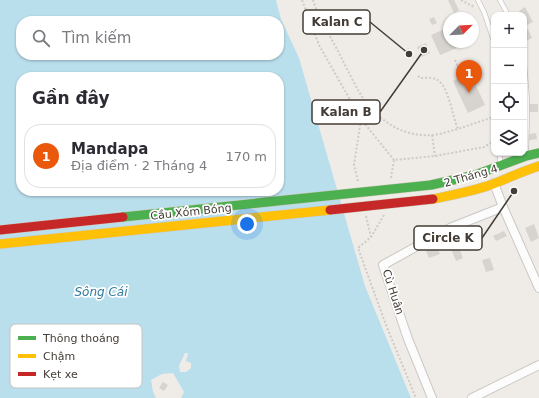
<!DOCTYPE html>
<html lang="vi">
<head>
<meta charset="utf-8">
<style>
	body { margin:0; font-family:"DejaVu Sans",sans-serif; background:#f7f7f7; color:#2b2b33 }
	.controls { position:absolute; right:12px; top:12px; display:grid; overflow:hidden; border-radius:8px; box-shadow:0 1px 3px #0004 }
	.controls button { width:36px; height:36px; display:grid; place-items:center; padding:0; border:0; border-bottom:1px solid #e1e1e2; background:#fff; color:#2b2b33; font:20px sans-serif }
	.compass { position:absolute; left:443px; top:12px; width:36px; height:36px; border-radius:50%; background:#fff; box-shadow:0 1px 3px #0004; rotate:66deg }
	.you { position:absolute; left:247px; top:224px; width:14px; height:14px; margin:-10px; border:3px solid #fff; border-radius:50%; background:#1a73e8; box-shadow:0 0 0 6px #1a73e833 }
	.badge { display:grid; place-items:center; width:26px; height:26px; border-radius:50%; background:#ea580c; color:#fff; font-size:13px; font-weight:700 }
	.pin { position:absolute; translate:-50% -33px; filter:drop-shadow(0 1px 2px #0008) }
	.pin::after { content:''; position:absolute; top:21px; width:14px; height:12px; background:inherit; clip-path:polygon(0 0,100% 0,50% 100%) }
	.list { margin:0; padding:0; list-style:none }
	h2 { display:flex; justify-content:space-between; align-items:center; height:52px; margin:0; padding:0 16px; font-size:17px }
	h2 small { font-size:13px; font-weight:400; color:#7c7c81 }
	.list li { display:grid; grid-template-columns:26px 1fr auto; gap:12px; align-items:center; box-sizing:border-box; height:64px; margin:0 8px 8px; padding:0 8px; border:1px solid #e1e1e2; border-radius:16px }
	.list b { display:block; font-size:15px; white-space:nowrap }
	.list p { margin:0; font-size:13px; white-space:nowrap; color:#7c7c81 }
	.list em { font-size:13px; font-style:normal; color:#7c7c81 }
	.icon { flex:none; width:22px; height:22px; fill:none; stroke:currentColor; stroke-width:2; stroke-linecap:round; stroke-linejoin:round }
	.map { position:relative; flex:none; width:539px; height:398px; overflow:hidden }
	.search { position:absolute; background:#fff; box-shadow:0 1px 3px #0004; left:16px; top:16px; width:268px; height:44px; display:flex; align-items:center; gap:10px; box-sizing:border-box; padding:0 14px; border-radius:16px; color:#7c7c81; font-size:15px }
	.panel { position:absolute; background:#fff; box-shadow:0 1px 3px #0004; left:16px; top:72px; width:268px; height:124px; border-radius:16px }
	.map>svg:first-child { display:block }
	.water { fill:#b9deec; fill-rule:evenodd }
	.building { fill:#d7d3cf }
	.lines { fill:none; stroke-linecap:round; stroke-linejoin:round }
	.lane-casing { stroke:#cbc8c4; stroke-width:5.5 }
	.street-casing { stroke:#cbc8c4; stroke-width:10 }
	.fast-casing { stroke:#d1c6b6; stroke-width:10 }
	.slow-casing { stroke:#d1c6b6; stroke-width:10 }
	.path { stroke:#cdcac7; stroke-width:2; stroke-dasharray:2 2; stroke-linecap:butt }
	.lane { stroke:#fdfcfc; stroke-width:4 }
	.street { stroke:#fdfcfc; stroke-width:8 }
	.fast { stroke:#4caf50; stroke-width:9 }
	.slow { stroke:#ffc107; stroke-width:9 }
	.fast-bridge-casing { stroke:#d1c6b6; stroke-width:10; stroke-linecap:butt }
	.slow-bridge-casing { stroke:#d1c6b6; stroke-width:10; stroke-linecap:butt }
	.jam-bridge-casing { stroke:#d1c6b6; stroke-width:10; stroke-linecap:butt }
	.fast-bridge { stroke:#4caf50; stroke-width:9 }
	.slow-bridge { stroke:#ffc107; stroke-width:9 }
	.jam-bridge { stroke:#c62828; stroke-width:9 }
	.labels { text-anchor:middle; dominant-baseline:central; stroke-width:3.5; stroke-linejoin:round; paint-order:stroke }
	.street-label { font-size:11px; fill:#443c35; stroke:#fff }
	.water-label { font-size:12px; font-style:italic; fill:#2f7b9c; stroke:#fff }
	.key { fill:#fff; stroke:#c7c4c2; stroke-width:1 }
	.key-label { font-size:11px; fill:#443c35 }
	.leader { fill:none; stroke:#443c35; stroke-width:1.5 }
	.callout-dot { fill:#443c35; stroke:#fff; stroke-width:1.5 }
	.callout { fill:#fff; stroke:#443c35; stroke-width:1.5 }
	.callout-label { font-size:12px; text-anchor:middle; font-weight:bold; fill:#443c35 }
</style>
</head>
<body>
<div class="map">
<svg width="539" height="398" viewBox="0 0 539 398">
	<rect width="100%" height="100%" fill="#efece8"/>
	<path class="water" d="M0,0h276l5,19 18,39 66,228 46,112h-230l3,-6 -11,-19 -11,1 -11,6 2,12 3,6h-156zM21,21h258v34h-258zM21,77h258v114h-258zM185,353h3l-2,8 5,2v5l-5,4h-6l-1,-6z"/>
	<g class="building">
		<path d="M448,0h6l5,10 -5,3z"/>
		<path d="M525,7l8,15 -6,3 -3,-5v-5h-3l-2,-4z"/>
		<path d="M434,17l3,6 -5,2 -3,-6z"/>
		<path d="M449,27v15h6l2,6 -17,7 -9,-20z"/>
		<path d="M528,29l4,9 -8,4v-12z"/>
		<path d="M426,43l4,10 -8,4 -5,-10z"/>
		<path d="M409,48l5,9 -6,2 -4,-8z"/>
		<path d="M470,73l15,32 -17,8 -15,-32z"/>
		<rect x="527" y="104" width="11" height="8"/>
		<path d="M536,133l1,6 -12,2 -1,-6z"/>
		<path d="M534,224l5,14 -8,4 -6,-14z"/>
		<path d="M504,231l3,5 -11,5 -3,-5z"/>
		<path d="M455,238l8,20 -7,3 -8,-20z"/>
		<path d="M436,246l4,8 -11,4 -3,-7z"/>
		<path d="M490,258l4,12 -8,2 -4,-12z"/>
		<path d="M163,382l5,3 -4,6 -5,-3z"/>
	</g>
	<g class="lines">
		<g class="lane-casing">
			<g id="lane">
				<path d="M478,0l6,12 10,29"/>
				<path d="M500,0l8,15"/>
				<path d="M524,62l3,35v27l-1,30"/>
				<path d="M500,164v-11"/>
			</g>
		</g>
		<g class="street-casing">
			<g id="street">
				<path d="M494,183l9,24 36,81"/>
				<path d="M432,398l-24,-59 -25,-74 67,-37 53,-21"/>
				<path d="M472,398l67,-33"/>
			</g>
		</g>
		<g class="fast-casing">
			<path id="fast" d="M431,185l44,-10 51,-19 13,-3"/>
		</g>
		<g class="slow-casing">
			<path id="slow" d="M433,199c20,-4 41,-8 60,-15 15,-6 30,-13 46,-18"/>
		</g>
		<g class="path">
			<path d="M302,0l17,45 42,74 33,41"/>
			<path d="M313,0c6,19 19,39 28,57 6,12 12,24 18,35 16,26 41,45 72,43 9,0 18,-4 27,-6"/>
			<path d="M461,0l13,7"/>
			<path d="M455,60l7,17"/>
			<path d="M418,76l2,2c4,0 11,-1 16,1 13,6 16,37 22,50l35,-12 1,1"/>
			<path d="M432,135l3,21"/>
			<path d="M391,178l3,-18 41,-4 49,-9 10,-6"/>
			<path d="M358,181l-4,-16 7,-46"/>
			<path d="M384,215l-13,22 -13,11 28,77 30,73"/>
			<path d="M366,216l5,21"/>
		</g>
		<use href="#lane" class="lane"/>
		<use href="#street" class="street"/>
		<use href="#fast" class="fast"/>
		<use href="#slow" class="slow"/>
		<g class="fast-bridge-casing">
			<path id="fast-bridge" d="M123,217l308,-32"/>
		</g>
		<g class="slow-bridge-casing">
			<path id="slow-bridge" d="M0,244l330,-34"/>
		</g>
		<g class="jam-bridge-casing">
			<g id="jam-bridge">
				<path d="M330,210l103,-11"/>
				<path d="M0,230l123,-13"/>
			</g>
		</g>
		<use href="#fast-bridge" class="fast-bridge"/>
		<use href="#slow-bridge" class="slow-bridge"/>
		<use href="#jam-bridge" class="jam-bridge"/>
	</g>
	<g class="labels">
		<g class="street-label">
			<text transform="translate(471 176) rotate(-16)">2 Tháng 4</text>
			<text transform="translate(191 212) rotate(-6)">Cầu Xóm Bóng</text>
			<text transform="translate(393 292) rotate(72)">Cù Huân</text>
		</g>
		<g class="water-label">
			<text x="101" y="292">Sông Cái</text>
		</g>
	</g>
	<rect x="10" y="324" width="132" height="64" rx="6" class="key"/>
	<rect x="18" y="336" width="18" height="4" fill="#4caf50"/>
	<rect x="18" y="354" width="18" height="4" fill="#ffc107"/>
	<rect x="18" y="372" width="18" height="4" fill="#c62828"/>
	<g class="key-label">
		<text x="43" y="342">Thông thoáng</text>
		<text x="43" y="360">Chậm</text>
		<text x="43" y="378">Kẹt xe</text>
	</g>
	<path class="leader" d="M409 54L370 22M424 50L380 112M514 191L482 238"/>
	<g class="callout-dot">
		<circle cx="409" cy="54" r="4"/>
		<circle cx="424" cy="50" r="4"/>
		<circle cx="514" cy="191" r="4"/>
	</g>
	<g class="callout">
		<rect x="303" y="10" width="67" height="24" rx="4"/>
		<rect x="312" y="100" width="68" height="24" rx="4"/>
		<rect x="414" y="226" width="68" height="24" rx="4"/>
	</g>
	<g class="callout-label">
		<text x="337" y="26">Kalan C</text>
		<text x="346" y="116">Kalan B</text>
		<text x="448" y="242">Circle K</text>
	</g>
</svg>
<div class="controls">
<button>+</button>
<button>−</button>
<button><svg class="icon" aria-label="locate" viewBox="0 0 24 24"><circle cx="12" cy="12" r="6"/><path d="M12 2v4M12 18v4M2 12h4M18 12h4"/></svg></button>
<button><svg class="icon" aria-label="layers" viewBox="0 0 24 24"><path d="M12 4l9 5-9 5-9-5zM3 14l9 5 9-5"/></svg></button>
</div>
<svg class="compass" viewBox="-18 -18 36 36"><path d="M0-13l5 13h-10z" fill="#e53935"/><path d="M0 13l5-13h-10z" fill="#7c7c81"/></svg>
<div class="you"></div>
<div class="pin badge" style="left:469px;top:93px">1</div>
<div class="search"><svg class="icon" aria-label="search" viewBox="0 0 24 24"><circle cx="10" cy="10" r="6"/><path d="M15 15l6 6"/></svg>Tìm kiếm</div>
<section class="panel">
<h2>Gần đây<small></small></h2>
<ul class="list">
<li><span class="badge">1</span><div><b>Mandapa</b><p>Địa điểm · 2 Tháng 4</p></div><em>170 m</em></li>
</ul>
</section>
</div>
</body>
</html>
